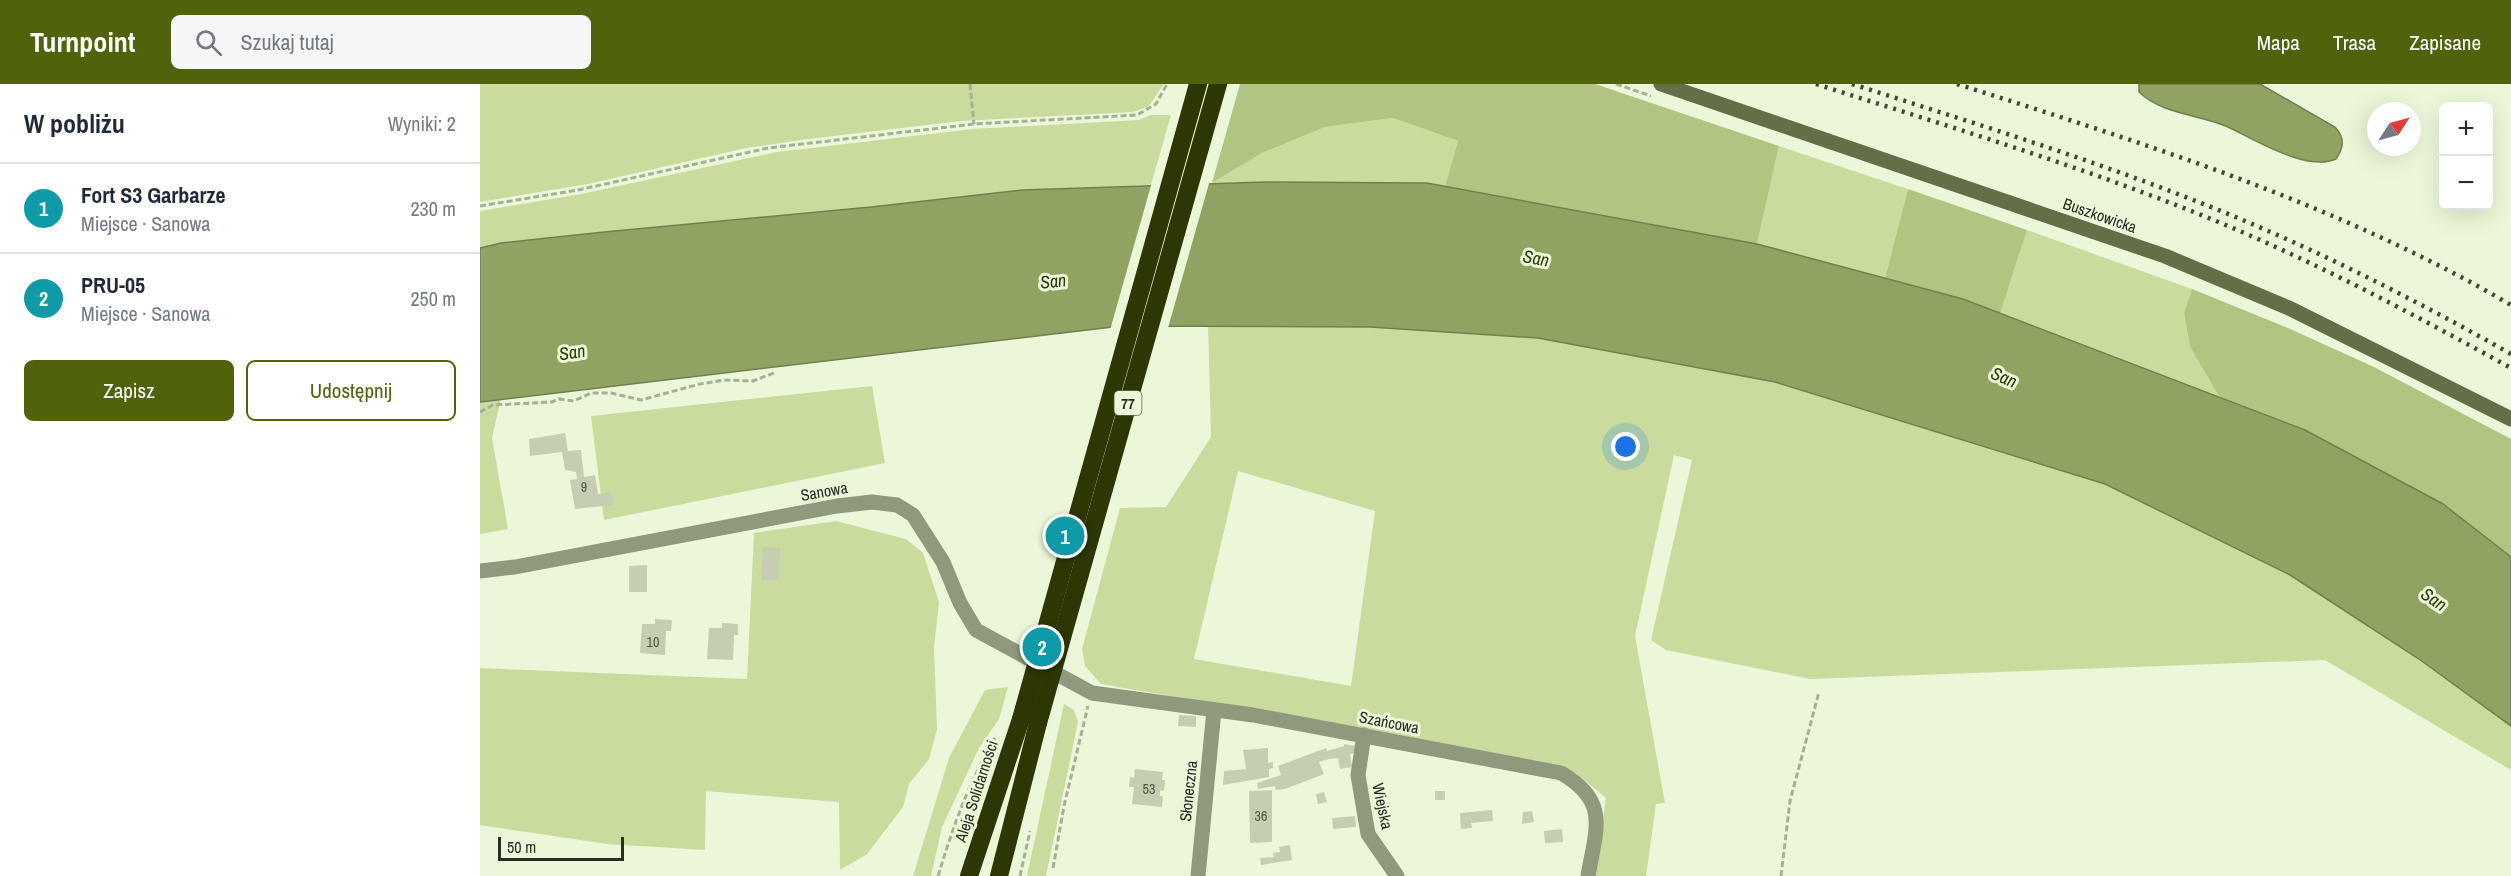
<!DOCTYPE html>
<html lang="pl">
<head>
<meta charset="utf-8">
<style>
	body { margin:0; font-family:"Archivo Narrow",sans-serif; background:#f6f6f7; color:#1f2937 }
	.controls { position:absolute; right:18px; top:18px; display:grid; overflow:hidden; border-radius:9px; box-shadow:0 6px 24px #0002 }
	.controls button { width:54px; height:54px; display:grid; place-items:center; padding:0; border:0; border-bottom:2px solid #e0e1e3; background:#fff; color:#1f2937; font:30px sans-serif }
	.compass { position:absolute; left:1887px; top:18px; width:54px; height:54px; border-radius:50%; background:#fff; box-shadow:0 6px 24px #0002; rotate:54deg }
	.scale { position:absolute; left:18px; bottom:15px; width:126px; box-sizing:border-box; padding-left:6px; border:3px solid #2a2d22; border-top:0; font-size:16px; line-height:21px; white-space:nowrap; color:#2a2d22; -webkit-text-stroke:4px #ecf6d8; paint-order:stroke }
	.you { position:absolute; left:1146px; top:363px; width:21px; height:21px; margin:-15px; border:4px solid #fff; border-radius:50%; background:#1a73e8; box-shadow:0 0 0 9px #1a73e833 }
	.badge { display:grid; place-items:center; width:39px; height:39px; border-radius:50%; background:#50630b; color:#fff; font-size:20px; font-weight:700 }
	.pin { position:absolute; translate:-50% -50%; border:3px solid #fff; box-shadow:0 2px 6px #0006 }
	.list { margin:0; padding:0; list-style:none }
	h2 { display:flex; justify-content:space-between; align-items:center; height:78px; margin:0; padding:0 24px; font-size:26px }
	h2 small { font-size:20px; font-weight:400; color:#747a83 }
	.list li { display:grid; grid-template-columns:39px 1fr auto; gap:18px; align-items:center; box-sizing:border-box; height:90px; padding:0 24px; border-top:2px solid #e0e1e3 }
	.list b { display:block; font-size:22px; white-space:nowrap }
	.list p { margin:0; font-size:20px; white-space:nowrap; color:#747a83 }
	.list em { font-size:20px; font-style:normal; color:#747a83 }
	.actions { display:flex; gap:12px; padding:18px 24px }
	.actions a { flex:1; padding:14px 0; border:2px solid #50630b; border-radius:9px; text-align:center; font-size:21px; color:#50630b }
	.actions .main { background:#50630b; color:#fff }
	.icon { flex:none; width:33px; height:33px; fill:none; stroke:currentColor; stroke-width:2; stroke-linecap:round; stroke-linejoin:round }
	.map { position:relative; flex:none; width:2031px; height:792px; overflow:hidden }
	header { display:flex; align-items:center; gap:36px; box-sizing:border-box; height:84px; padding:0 30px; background:#50630b; color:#fff }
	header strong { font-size:28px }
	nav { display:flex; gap:33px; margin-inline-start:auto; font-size:21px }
	.search { width:420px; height:54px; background:#f6f6f7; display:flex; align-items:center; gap:15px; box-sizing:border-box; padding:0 21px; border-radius:9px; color:#747a83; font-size:22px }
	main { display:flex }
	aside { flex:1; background:#fff }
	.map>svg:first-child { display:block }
	.green { fill:#c9dc9d; fill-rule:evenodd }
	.forest { fill:#b1c583 }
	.water { fill:#91a363; stroke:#728050; stroke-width:1.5 }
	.pier { fill:#ecf6d8 }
	.building { fill:#c5ceb2 }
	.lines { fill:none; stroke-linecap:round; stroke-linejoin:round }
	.path { stroke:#a8af98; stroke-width:3; stroke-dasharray:6 3; stroke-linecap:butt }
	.street { stroke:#90997e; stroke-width:15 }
	.secondary { stroke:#636f47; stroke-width:15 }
	.highway { stroke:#2c3704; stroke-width:18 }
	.rail { stroke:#424638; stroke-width:4.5; stroke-dasharray:3 6; stroke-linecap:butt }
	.highway-bridge { stroke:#2c3704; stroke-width:18 }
	.labels { text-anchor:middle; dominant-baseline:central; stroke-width:6; stroke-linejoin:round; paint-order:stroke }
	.number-label { font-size:14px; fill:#515546 }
	.shield { fill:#ecf6d8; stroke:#646959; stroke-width:1.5 }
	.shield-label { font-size:15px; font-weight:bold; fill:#2a2d22 }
	.street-label { font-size:16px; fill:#2a2d22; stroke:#ecf6d8 }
	.water-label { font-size:18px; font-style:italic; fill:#2a3603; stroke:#ecf6d8 }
</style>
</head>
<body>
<header>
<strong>Turnpoint</strong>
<div class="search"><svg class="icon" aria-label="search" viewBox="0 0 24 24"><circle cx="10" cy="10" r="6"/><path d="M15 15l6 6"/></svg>Szukaj tutaj</div>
<nav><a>Mapa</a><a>Trasa</a><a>Zapisane</a></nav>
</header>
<main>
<aside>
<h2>W pobliżu<small>Wyniki: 2</small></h2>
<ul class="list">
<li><span class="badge" style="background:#0f9aa8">1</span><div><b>Fort S3 Garbarze</b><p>Miejsce · Sanowa</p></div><em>230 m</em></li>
<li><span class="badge" style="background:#0f9aa8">2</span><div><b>PRU-05</b><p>Miejsce · Sanowa</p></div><em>250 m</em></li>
</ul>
<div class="actions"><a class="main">Zapisz</a><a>Udostępnij</a></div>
</aside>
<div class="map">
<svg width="2031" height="792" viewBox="0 0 2031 792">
	<rect width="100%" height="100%" fill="#ecf6d8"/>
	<g class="green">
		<path d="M0,0h684l-16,23 -15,5 -172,9 -153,18 -62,9 -158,36 -108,18z"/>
		<path d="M671,31h20l-20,70 -129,5 -151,17 -267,25 -103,11 -21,5v-37l101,-17 196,-42 196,-23 166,-9z"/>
		<path d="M913,34l65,23 -13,45 -18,-3h-215l50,-30 63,-26z"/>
		<path d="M1299,62l129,43 -23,89 -128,-34z"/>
		<path d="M1547,146l165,59 -8,24 6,34 30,51 -220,-84z"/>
		<path d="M728,241l162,2 168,11 237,44 252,77 78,25 185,91 129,84 92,67v44l-186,-110 -515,19 -144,-29 -15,-10 41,-180 -18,-5 -39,181 30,167 -9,1 -10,72h-51l11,-78 -30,-25 -231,-47 -244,-42 -16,-18 -3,-17 38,-141 46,-1 45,-70zM758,387l137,40 -24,175 -157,-27z"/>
		<path d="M392,302l13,77 -281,57 -13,-104z"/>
		<path d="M21,314l-9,40 16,91 -28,5v-132z"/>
		<path d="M356,437l70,18 17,14 16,49 -5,45 3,82 -8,30 -20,25 -6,23 -36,47 -27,16 -1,-68 -133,-11 -1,59 -98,-6 -127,-19v-157l267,11 7,-146z"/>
		<path d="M528,603l-9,32 -20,29 -37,79 -11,49h-18l36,-118 36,-68z"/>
		<path d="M584,620l10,6 4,12 -32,154h-19z"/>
	</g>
	<g class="forest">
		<path d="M760,0h355l184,62 -22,98 -312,-58 13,-45 -65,-23 -68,9 -63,26 -50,30z"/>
		<path d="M1428,105l119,41 -27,84 -37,-15 -78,-21z"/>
		<path d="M1712,205l96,39 86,39 137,72v118l-68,-53 -138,-74 -85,-32 -30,-51 -6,-34z"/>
	</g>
	<g class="water">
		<path d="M1659,0h121l75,43c10,11 9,20 1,32 -29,13 -81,-19 -108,-32 -29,-13 -65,-12 -89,-35z"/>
		<path d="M785,98l162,1 330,61 206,55 342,131 138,74 68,53v169l-92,-67 -129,-84 -185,-91 -330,-102 -237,-44 -168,-11 -249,-1 -641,76v-154l21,-5 103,-11 267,-25 151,-17z"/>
	</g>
	<path class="pier" d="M730,96l-42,148 -58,2 42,-148z"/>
	<g class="building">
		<path d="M85,349l3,18 13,-1 3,27 11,-2 3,19 13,-2 2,13 -38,4 -5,-29 7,-1 -1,-7 -11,-2 -3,-18 -32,4 -1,-17z"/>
		<path d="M283,463l17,1 -1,32h-18z"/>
		<path d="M167,481v27h-18v-26z"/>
		<path d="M175,535l17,1 -1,11h-5l-1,24 -25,-2 2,-29h13z"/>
		<path d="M242,539l16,1v11h-4l-1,25 -26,-1 2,-31h13z"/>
		<path d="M699,631l17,1v11l-18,-1z"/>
		<path d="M864,660l12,2v7l-6,1 2,13 -12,2 -2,-11 -9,1 -10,3 5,12 -39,15 -9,1 -1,-4 -17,3 -1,-6 24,-8 -3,-9 48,-18 1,3 17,-5z"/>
		<path d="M788,664v15l5,-1v6l-4,1v8l-46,8 1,-14 22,-2 -3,-19z"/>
		<path d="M655,685l28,3 -1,8h3l-1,11 -4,-1v6h3l-1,11 -30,-3 2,-17h-5l1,-10 4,1z"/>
		<path d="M792,706v52l-22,1 -1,-52z"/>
		<rect x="955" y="707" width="10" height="9"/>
		<path d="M844,708l3,10 -9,2 -2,-10z"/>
		<path d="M1012,726l1,11 -22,2 1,5 -11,1 -1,-16z"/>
		<path d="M1052,727l2,11 -12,2 1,-12z"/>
		<path d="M875,732l1,11 -23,2 -1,-11z"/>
		<path d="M1082,745l1,13 -18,1 -1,-12z"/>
		<path d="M810,761l2,15 -31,5 -1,-7 14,-1 -1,-4 7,-1 -1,-5z"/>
	</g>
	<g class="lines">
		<g class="path">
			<path d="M490,0l4,40"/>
			<path d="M1136,0l35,12"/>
			<path d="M0,122l98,-16 190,-42 206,-24 163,-9 19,-11 11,-20"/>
			<path d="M0,328l13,-7 59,-3 7,-3 15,2 17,-8h20l30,7 59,-16 24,-4 29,1 23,-9"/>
			<path d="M573,784l11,-62 24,-100"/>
			<path d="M458,792c16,-52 30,-92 58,-140"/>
			<path d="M540,792l10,-45"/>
			<path d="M1301,792l9,-75 29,-109"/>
		</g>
		<g class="street">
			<path d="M0,487l35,-4 322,-61 35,-4 25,3 16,10 30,47 17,41 16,27 116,63 161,22 308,58c49,28 35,56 27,103"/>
			<path d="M884,651l-6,40 10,59 29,42"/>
			<path d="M718,792l16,-166"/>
		</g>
		<path class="secondary" d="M1181,0l504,172 126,53 220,110"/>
		<g class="highway">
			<path d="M489,792l52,-157"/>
			<path d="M519,792l39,-153"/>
		</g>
		<g class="rail">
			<path d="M1336,0c122,39 245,76 365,123 114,44 223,102 330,161"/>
			<path d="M1372,0c112,36 226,71 336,114 112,43 219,97 323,156"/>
			<path d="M1477,0c189,60 382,120 554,221"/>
		</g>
		<g class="highway-bridge">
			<path d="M541,635l177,-635"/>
			<path d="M558,639l180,-639"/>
		</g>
	</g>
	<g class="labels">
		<g class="number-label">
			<text x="104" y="403">9</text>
			<text x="173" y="558">10</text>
			<text x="669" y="705">53</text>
			<text x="781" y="732">36</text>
		</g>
		<rect class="shield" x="634.5" y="307" width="27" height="24" rx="4.5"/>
		<g class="shield-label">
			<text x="648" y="319">77</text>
		</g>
		<g class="street-label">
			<text transform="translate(1620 131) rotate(19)">Buszkowicka</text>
			<text transform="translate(344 407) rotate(-10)">Sanowa</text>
			<text transform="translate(909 638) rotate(11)">Szańcowa</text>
			<text transform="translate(496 707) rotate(-72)">Aleja Solidarności</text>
			<text transform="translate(708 707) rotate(-84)">Słoneczna</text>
			<text transform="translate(903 722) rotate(78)">Wiejska</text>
		</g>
		<g class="water-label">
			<text transform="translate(1056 174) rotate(10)">San</text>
			<text transform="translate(573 197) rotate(-6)">San</text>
			<text transform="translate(92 268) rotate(-9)">San</text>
			<text transform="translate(1524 293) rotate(23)">San</text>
			<text transform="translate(1954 515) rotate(34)">San</text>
		</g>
	</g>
</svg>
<div class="controls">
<button>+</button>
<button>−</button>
</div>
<svg class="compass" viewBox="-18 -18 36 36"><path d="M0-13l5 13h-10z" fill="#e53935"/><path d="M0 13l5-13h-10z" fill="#747a83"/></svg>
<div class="scale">50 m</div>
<div class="you"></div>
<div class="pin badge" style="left:585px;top:452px;background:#0f9aa8">1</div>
<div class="pin badge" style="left:562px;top:563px;background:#0f9aa8">2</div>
</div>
</main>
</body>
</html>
